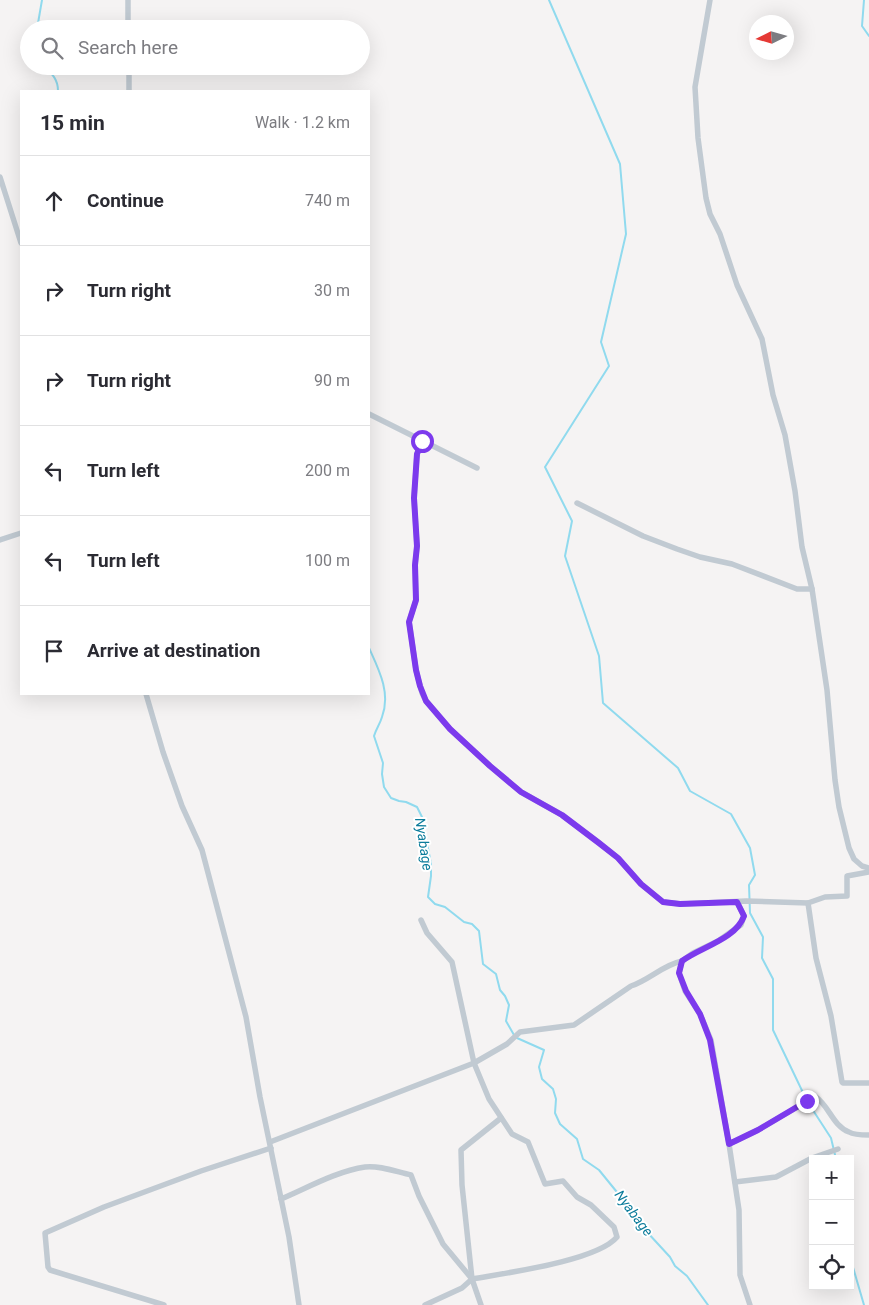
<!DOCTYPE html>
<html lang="en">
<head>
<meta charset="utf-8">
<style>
	body { margin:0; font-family:Roboto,sans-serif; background:#f7f7f7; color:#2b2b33 }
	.controls { position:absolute; right:15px; bottom:15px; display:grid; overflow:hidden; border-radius:0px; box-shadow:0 5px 20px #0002 }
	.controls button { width:45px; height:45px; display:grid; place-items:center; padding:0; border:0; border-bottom:1px solid #e1e1e2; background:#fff; color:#2b2b33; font:25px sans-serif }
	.compass { position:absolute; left:749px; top:15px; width:45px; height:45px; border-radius:50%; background:#fff; box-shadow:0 5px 20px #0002; rotate:265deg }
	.stop { position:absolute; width:15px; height:15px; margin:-11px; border:4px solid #7c3aed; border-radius:50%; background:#fff }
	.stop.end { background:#7c3aed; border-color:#fff; box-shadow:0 1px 5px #0008 }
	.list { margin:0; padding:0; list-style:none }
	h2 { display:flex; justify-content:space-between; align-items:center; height:65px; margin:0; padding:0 20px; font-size:21px }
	h2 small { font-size:16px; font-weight:400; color:#7c7c81 }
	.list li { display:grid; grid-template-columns:32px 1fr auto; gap:15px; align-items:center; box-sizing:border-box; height:90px; padding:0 20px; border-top:1px solid #e1e1e2 }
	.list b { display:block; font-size:19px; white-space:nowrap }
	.list em { font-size:16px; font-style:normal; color:#7c7c81 }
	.icon { flex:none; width:28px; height:28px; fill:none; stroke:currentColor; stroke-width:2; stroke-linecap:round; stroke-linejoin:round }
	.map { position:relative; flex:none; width:869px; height:1305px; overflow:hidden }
	.search { position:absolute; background:#fff; box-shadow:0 5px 20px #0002; left:20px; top:20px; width:350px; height:55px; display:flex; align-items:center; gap:12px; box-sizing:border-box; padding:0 18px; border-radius:28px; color:#7c7c81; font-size:19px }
	.panel { position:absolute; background:#fff; box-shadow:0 5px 20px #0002; left:20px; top:90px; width:350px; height:605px; border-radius:0px }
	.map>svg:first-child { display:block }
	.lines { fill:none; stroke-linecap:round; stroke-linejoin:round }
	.stream { stroke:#90daee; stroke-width:2 }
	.minor { stroke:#c1cad2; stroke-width:5.5 }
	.route { stroke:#7c3aed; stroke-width:6 }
	.labels { text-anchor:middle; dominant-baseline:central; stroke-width:4; stroke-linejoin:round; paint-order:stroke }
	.water-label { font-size:14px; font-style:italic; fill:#0c7c9b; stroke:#fff }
</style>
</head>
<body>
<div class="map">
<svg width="869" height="1305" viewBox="0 0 869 1305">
	<rect width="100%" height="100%" fill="#f5f3f3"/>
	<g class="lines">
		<g class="stream">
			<path d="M549,0l71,164 6,70 -25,108 8,24 -64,101 27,54 -7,35 34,100 4,47 75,65 12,23 41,23 19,34 5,27 -6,10 1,28 13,24 -1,21 11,21v51l34,71 24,37 5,21"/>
			<path d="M864,0l-2,26 7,10"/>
			<path d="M37,29l5,-29"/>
			<path d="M42,66c10,7 16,13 16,25"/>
			<path d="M369,648c10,22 22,45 13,69 -2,7 -6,12 -8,19l9,27 -1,11 2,13 7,11 8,3 7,1 11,5 5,10 9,47v12l-3,21 7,7 10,3 19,15 8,2 7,7 4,33 13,10 4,16 5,6 4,9 -3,16 8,14"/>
			<path d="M517,1038l27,12 -5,17 3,12 11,10 3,10 -1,14 5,11 17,15 6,20 16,11 26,32 8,6 14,24 23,25 5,9 12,10 21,29"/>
			<path d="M850,1257l14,48"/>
		</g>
		<g class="minor">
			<path d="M128,0v29"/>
			<path d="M710,0l-15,87 3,51 8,60 4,16 10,20 17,51 25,54 11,56 12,40 10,56 7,56 10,42 15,101 8,90 4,27 10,41 5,11 8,7 7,2"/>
			<path d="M129,66v25"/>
			<path d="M0,177l21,66"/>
			<path d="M369,414l108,54"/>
			<path d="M422,441l-5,13 -3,44 3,48 -2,19 1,35 -7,22 1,6 6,42 6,23 4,8 24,28 40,37 31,26 41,23 37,28 19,15 23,26 22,18 18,2 65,-3 62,2 17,-6 22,-1v-20l22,-4"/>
			<path d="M577,503l66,33 34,13 23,8 32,7 65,25h15"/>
			<path d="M0,540l21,-7"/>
			<path d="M146,694l17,58 19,54 20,44 44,167 14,80 29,140 10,68"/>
			<path d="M737,902l7,14 -3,9 -6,4 -17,12 -25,12 -11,8 -3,12 6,18 15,23 11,26 18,104 10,66 1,65 10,30"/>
			<path d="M808,903l8,55 15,58 11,66 1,1h26"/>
			<path d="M421,920l6,13 25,29 22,101 15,36 23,35 16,8 17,42 18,-3 14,16 14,8 23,22 3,10c-20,24 -112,36 -145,42l-10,9 -37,17"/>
			<path d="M270,1142l204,-79 33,-19 13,-12 54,-7 57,-39c18,-6 32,-21 51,-25"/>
			<path d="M729,1144l29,-14 53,-31 5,-2c13,9 17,29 33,35 5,3 14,3 20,3"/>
			<path d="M735,1182l41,-5 36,-19 26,-9"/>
			<path d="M281,1199c26,-11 56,-28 84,-32 14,-2 32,5 46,8l8,21 24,48 29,35 9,26"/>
			<path d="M472,1279l-10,-94 -1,-35 40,-32"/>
			<path d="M164,1305l-114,-35 -2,-3 -3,-34 59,-26 97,-36 70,-23"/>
		</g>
	</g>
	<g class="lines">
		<path class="route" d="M422,441l-5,13 -3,44 3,48 -2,19 1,35 -7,22 7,48 4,16 6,15 24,28 40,37 31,26 41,23 37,28 19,15 23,26 22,18 17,2 57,-2 7,14c-8,23 -43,31 -62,45l-3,12 7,18 14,23 10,26 19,104 29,-14 49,-29"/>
	</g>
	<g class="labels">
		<g class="water-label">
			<text transform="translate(424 844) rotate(81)">Nyabage</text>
			<text transform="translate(634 1213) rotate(53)">Nyabage</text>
		</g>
	</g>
</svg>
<div class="controls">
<button>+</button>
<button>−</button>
<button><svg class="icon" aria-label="locate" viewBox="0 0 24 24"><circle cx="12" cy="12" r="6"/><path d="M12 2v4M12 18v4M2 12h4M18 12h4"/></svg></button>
</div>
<svg class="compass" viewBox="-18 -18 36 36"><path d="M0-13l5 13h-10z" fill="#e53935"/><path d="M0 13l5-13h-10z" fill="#7c7c81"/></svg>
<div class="stop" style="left:422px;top:441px"></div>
<div class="stop end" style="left:807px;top:1101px"></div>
<div class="search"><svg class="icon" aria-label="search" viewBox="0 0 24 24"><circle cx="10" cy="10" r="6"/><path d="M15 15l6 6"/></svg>Search here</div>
<section class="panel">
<h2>15 min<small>Walk · 1.2 km</small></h2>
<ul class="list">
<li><svg class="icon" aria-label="ahead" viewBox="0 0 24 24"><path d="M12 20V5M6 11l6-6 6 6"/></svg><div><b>Continue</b></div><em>740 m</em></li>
<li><svg class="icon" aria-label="right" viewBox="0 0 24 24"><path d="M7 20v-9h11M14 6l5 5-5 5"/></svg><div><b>Turn right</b></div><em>30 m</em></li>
<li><svg class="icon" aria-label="right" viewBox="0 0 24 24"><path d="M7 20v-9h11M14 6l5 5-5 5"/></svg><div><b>Turn right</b></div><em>90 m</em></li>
<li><svg class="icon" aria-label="left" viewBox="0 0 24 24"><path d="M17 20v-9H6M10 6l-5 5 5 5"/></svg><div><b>Turn left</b></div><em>200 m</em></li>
<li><svg class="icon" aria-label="left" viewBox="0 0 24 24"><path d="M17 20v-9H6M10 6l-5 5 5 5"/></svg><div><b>Turn left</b></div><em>100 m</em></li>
<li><svg class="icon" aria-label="arrive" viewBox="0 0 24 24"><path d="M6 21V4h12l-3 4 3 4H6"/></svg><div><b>Arrive at destination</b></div></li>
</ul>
</section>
</div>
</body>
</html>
